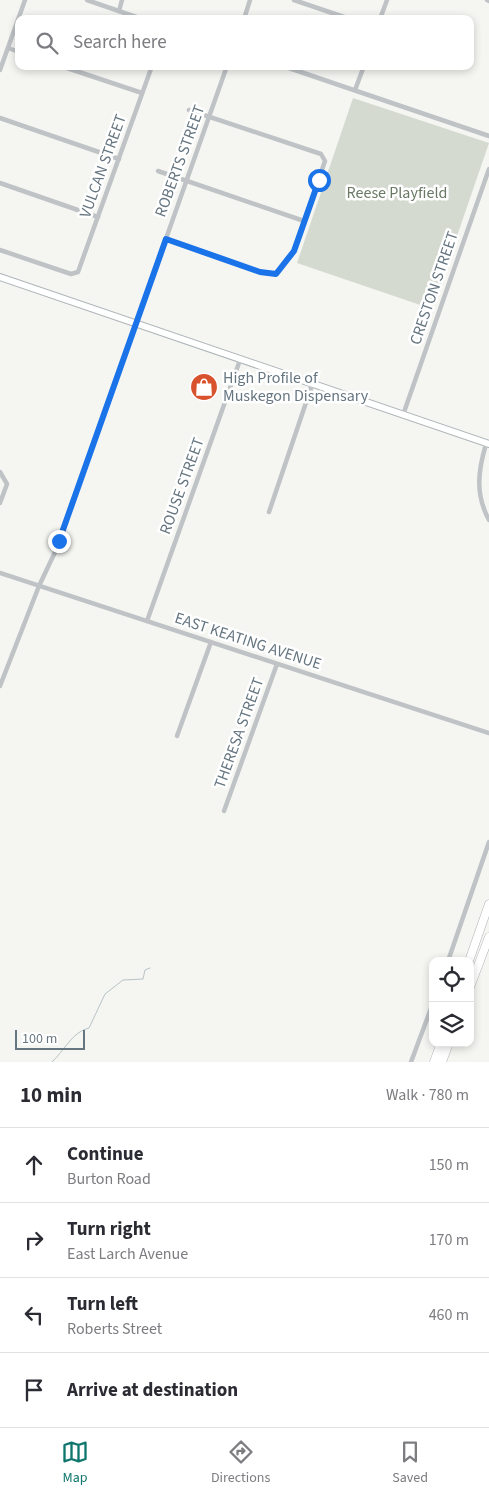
<!DOCTYPE html>
<html lang="en">
<head>
<meta charset="utf-8">
<style>
	body { margin:0; font-family:"Source Sans 3",sans-serif; background:#f2f2f3; color:#2b2b33 }
	.controls { position:absolute; right:15px; bottom:15px; display:grid; overflow:hidden; border-radius:10px; box-shadow:0 2px 8px #0003 }
	.controls button { width:45px; height:45px; display:grid; place-items:center; padding:0; border:0; border-bottom:1px solid #e1e1e2; background:#fff; color:#2b2b33; font:25px sans-serif }
	.scale { position:absolute; left:15px; bottom:12px; width:70px; box-sizing:border-box; padding-left:5px; border:2px solid #667681; border-top:0; font-size:14px; line-height:18px; white-space:nowrap; color:#667681; -webkit-text-stroke:4px #fff; paint-order:stroke }
	.stop { position:absolute; width:15px; height:15px; margin:-11px; border:4px solid #1a73e8; border-radius:50%; background:#fff }
	.stop.end { background:#1a73e8; border-color:#fff; box-shadow:0 1px 5px #0008 }
	.list { margin:0; padding:0; list-style:none }
	h2 { display:flex; justify-content:space-between; align-items:center; height:65px; margin:0; padding:0 20px; font-size:21px }
	h2 small { font-size:16px; font-weight:400; color:#7c7c81 }
	.list li { display:grid; grid-template-columns:32px 1fr auto; gap:15px; align-items:center; box-sizing:border-box; height:75px; padding:0 20px; border-top:1px solid #e1e1e2 }
	.list b { display:block; font-size:19px; white-space:nowrap }
	.list p { margin:0; font-size:16px; white-space:nowrap; color:#7c7c81 }
	.list em { font-size:16px; font-style:normal; color:#7c7c81 }
	.icon { flex:none; width:28px; height:28px; fill:none; stroke:currentColor; stroke-width:2; stroke-linecap:round; stroke-linejoin:round }
	.map { position:relative; flex:none; width:489px; height:1062px; overflow:hidden }
	.search { position:absolute; background:#fff; box-shadow:0 2px 8px #0003; left:15px; right:15px; top:15px; height:55px; display:flex; align-items:center; gap:12px; box-sizing:border-box; padding:0 18px; border-radius:10px; color:#7c7c81; font-size:19px }
	.sheet { height:365px; background:#fff }
	nav { display:flex; justify-content:space-around; align-items:center; box-sizing:border-box; height:70px; border-top:1px solid #e1e1e2; background:#fff; font-size:14px; color:#7c7c81 }
	nav a { display:grid; justify-items:center; gap:2px }
	nav .on { color:#0f766e }
	.map>svg:first-child { display:block }
	.green { fill:#d5dad1 }
	.lines { fill:none; stroke-linecap:round; stroke-linejoin:round }
	.stream { stroke:#b7c3c7; stroke-width:1 }
	.secondary-casing { stroke:#afb5b9; stroke-width:8 }
	.motorway-casing { stroke:#b0b4b7; stroke-width:9 }
	.minor { stroke:#bfc3c6; stroke-width:4.5 }
	.secondary { stroke:#fff; stroke-width:6 }
	.motorway { stroke:#fff; stroke-width:8 }
	.route { stroke:#1a73e8; stroke-width:6 }
	.labels { text-anchor:middle; dominant-baseline:central; stroke-width:5; stroke-linejoin:round; paint-order:stroke }
	.street-label { font-size:16px; fill:#667681; stroke:#fff }
	.park-label { font-size:16px; fill:#697964; stroke:#fff }
	.poi-label { font-size:16px; fill:#667681; stroke:#fff; text-anchor:start }
</style>
</head>
<body>
<div class="map">
<svg width="489" height="1062" viewBox="0 0 489 1062">
	<rect width="100%" height="100%" fill="#f5f5f2"/>
	<path class="green" d="M353,98l136,45 -57,166 -135,-46z"/>
	<g class="lines">
		<path class="stream" d="M52,1062c13,-12 20,-30 37,-34l16,-34 18,-14 20,-1 2,-9 5,-2"/>
		<g class="secondary-casing">
			<path id="secondary" d="M0,277l489,167"/>
		</g>
		<g class="motorway-casing">
			<g id="motorway">
				<path d="M469,961l20,-57"/>
				<path d="M470,987l19,-50"/>
				<path d="M434,1062l7,-19"/>
				<path d="M442,1062l7,-19"/>
			</g>
		</g>
		<g class="minor">
			<path d="M87,0l55,19"/>
			<path d="M294,0l56,19"/>
			<path d="M487,0l2,1"/>
			<path d="M119,11l3,-11"/>
			<path d="M244,19l6,-19"/>
			<path d="M380,19l7,-19"/>
			<path d="M8,48l11,4"/>
			<path d="M61,66l81,27"/>
			<path d="M283,66l206,70"/>
			<path d="M0,70l25,-70"/>
			<path d="M355,90l9,-24"/>
			<path d="M0,118l119,41"/>
			<path d="M158,171l146,50"/>
			<path d="M0,183l98,34"/>
			<path d="M165,239l95,33 16,2 18,-23 31,-90 -4,-7 -132,-44"/>
			<path d="M0,250l71,24 7,-2 74,-206"/>
			<path d="M403,415l86,-246"/>
			<path d="M486,444c-8,27 -11,50 3,76"/>
			<path d="M0,472l7,12 -7,19"/>
			<path d="M269,512l43,-127"/>
			<path d="M0,573l489,160"/>
			<path d="M147,621l93,-261"/>
			<path d="M0,686l39,-100 17,-36 171,-484"/>
			<path d="M177,736l34,-94"/>
			<path d="M224,811l53,-147"/>
			<path d="M448,961l41,-119"/>
			<path d="M411,1062l22,-59"/>
		</g>
		<use href="#secondary" class="secondary"/>
		<use href="#motorway" class="motorway"/>
	</g>
	<g class="lines">
		<path class="route" d="M59,541l107,-302 94,33 16,2 18,-23 25,-71"/>
	</g>
	<defs>
		<g id="shop-disc" transform="scale(1.4375)"><circle r="9.5" fill="#d9522e" stroke="#fff"/><path d="M-5-2.5h2.3a2.7 3.5 0 0 1 5.4 0H5L5.5 6h-11ZM-1.5-2.5h3a1.5 2.3 0 0 0-3 0Z" fill="#fff"/></g>
	</defs>
	<g fill-rule="evenodd">
		<use href="#shop-disc" x="204" y="387"/>
	</g>
	<g class="labels">
		<g class="street-label">
			<text transform="translate(180 161) rotate(-70)">ROBERTS STREET</text>
			<text transform="translate(103 166) rotate(-70)">VULCAN STREET</text>
			<text transform="translate(434 288) rotate(-71)">CRESTON STREET</text>
			<text transform="translate(182 486) rotate(-70)">ROUSE STREET</text>
			<text transform="translate(248 641) rotate(18)">EAST KEATING AVENUE</text>
			<text transform="translate(239 733) rotate(-70)">THERESA STREET</text>
		</g>
		<g class="park-label">
			<text x="397" y="193">Reese Playfield</text>
		</g>
		<g class="poi-label">
			<text x="223" y="378">High Profile of<tspan x="223" dy="18">Muskegon Dispensary</tspan></text>
		</g>
	</g>
</svg>
<div class="controls">
<button><svg class="icon" aria-label="locate" viewBox="0 0 24 24"><circle cx="12" cy="12" r="6"/><path d="M12 2v4M12 18v4M2 12h4M18 12h4"/></svg></button>
<button><svg class="icon" aria-label="layers" viewBox="0 0 24 24"><path d="M12 4l9 5-9 5-9-5zM3 14l9 5 9-5"/></svg></button>
</div>
<div class="scale">100 m</div>
<div class="stop" style="left:319px;top:180px"></div>
<div class="stop end" style="left:59px;top:541px"></div>
<div class="search"><svg class="icon" aria-label="search" viewBox="0 0 24 24"><circle cx="10" cy="10" r="6"/><path d="M15 15l6 6"/></svg>Search here</div>
</div>
<section class="sheet">
<h2>10 min<small>Walk · 780 m</small></h2>
<ul class="list">
<li><svg class="icon" aria-label="ahead" viewBox="0 0 24 24"><path d="M12 20V5M6 11l6-6 6 6"/></svg><div><b>Continue</b><p>Burton Road</p></div><em>150 m</em></li>
<li><svg class="icon" aria-label="right" viewBox="0 0 24 24"><path d="M7 20v-9h11M14 6l5 5-5 5"/></svg><div><b>Turn right</b><p>East Larch Avenue</p></div><em>170 m</em></li>
<li><svg class="icon" aria-label="left" viewBox="0 0 24 24"><path d="M17 20v-9H6M10 6l-5 5 5 5"/></svg><div><b>Turn left</b><p>Roberts Street</p></div><em>460 m</em></li>
<li><svg class="icon" aria-label="arrive" viewBox="0 0 24 24"><path d="M6 21V4h12l-3 4 3 4H6"/></svg><div><b>Arrive at destination</b></div></li>
</ul>
</section>
<nav>
<a class="on"><svg class="icon" aria-label="map" viewBox="0 0 24 24"><path d="M3 6l6-2 6 2 6-2v14l-6 2-6-2-6 2zM9 4v14M15 6v14"/></svg>Map</a>
<a><svg class="icon" aria-label="directions" viewBox="0 0 24 24"><path d="M12 3l9 9-9 9-9-9zM9 14v-3h6M13 9l2 2-2 2"/></svg>Directions</a>
<a><svg class="icon" aria-label="saved" viewBox="0 0 24 24"><path d="M7 4h10v16l-5-4-5 4z"/></svg>Saved</a>
</nav>
</body>
</html>
